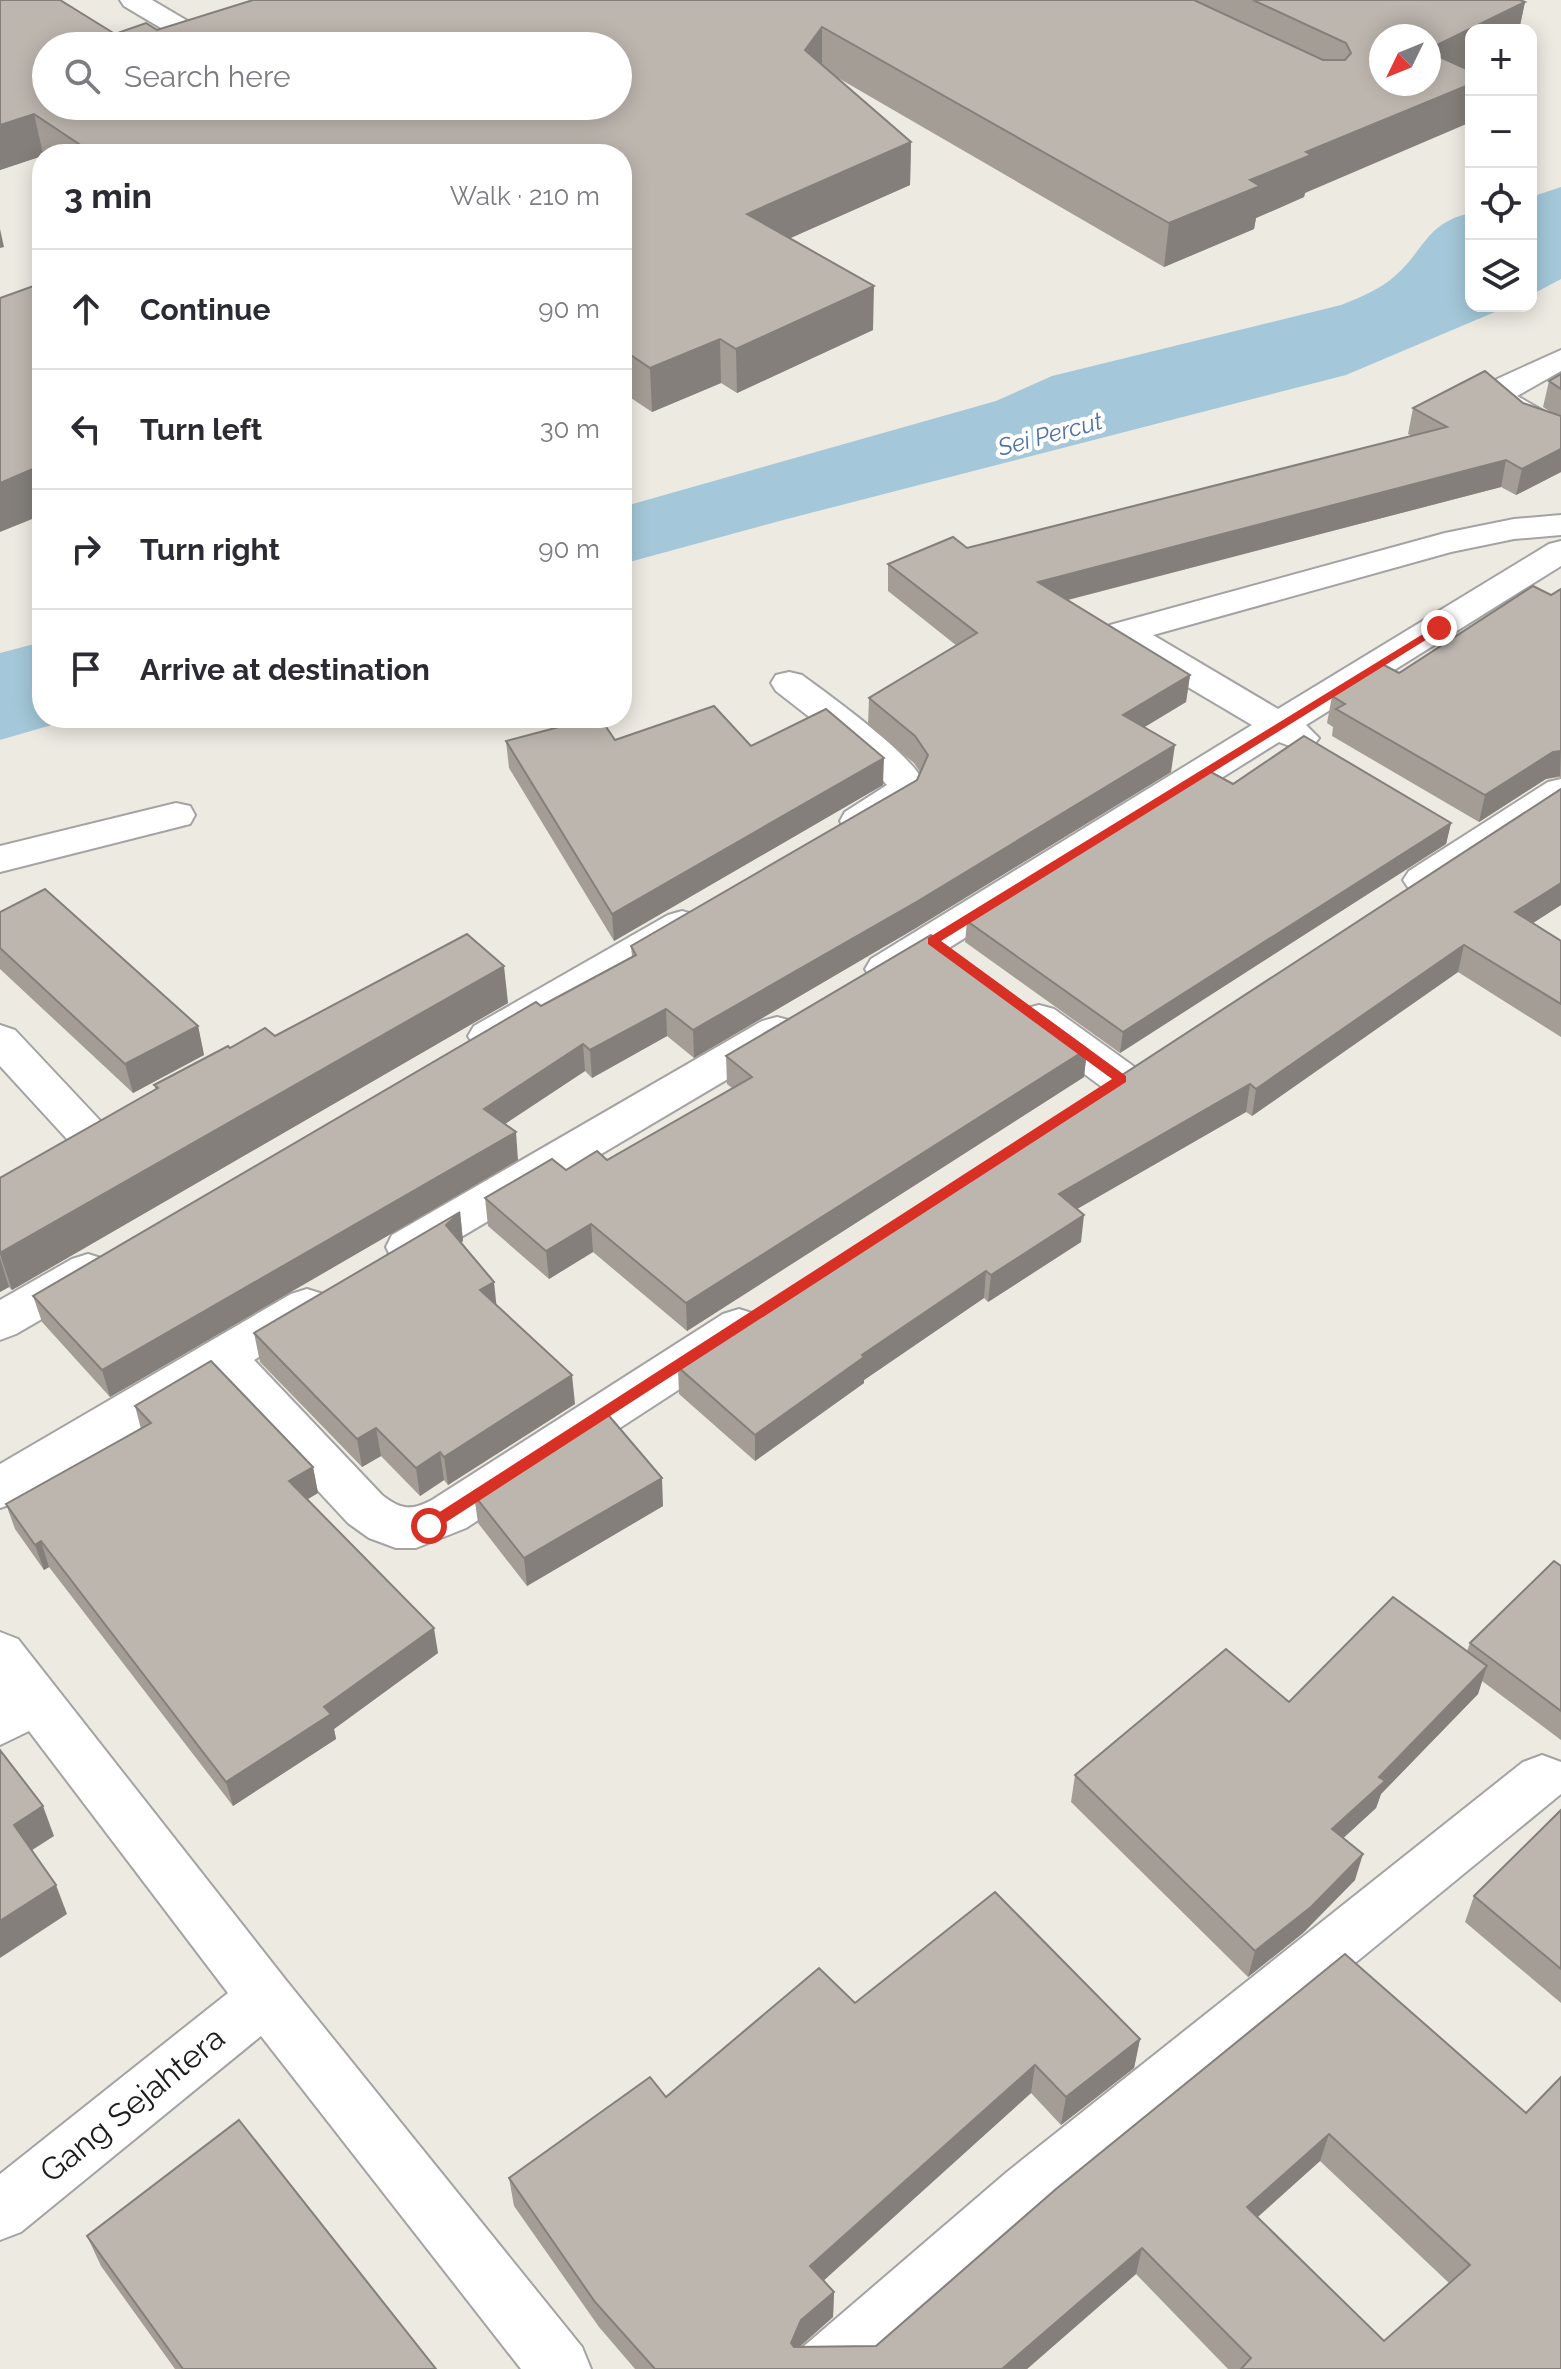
<!DOCTYPE html>
<html lang="en">
<head>
<meta charset="utf-8">
<style>
	body { margin:0; font-family:Raleway,sans-serif; background:#f7f7f7; color:#2b2b33 }
	.controls { position:absolute; right:24px; top:24px; display:grid; overflow:hidden; border-radius:16px; box-shadow:0 4px 20px #0003 }
	.controls button { width:72px; height:72px; display:grid; place-items:center; padding:0; border:0; border-bottom:2px solid #e1e1e2; background:#fff; color:#2b2b33; font:40px sans-serif }
	.compass { position:absolute; left:1369px; top:24px; width:72px; height:72px; border-radius:50%; background:#fff; box-shadow:0 4px 20px #0003; rotate:227deg }
	.stop { position:absolute; width:24px; height:24px; margin:-18px; border:6px solid #d93025; border-radius:50%; background:#fff }
	.stop.end { background:#d93025; border-color:#fff; box-shadow:0 2px 8px #0008 }
	.list { margin:0; padding:0; list-style:none }
	h2 { display:flex; justify-content:space-between; align-items:center; height:104px; margin:0; padding:0 32px; font-size:34px }
	h2 small { font-size:26px; font-weight:400; color:#7c7c81 }
	.list li { display:grid; grid-template-columns:52px 1fr auto; gap:24px; align-items:center; box-sizing:border-box; height:120px; padding:0 32px; border-top:2px solid #e1e1e2 }
	.list b { display:block; font-size:30px; white-space:nowrap }
	.list em { font-size:26px; font-style:normal; color:#7c7c81 }
	.icon { flex:none; width:44px; height:44px; fill:none; stroke:currentColor; stroke-width:2; stroke-linecap:round; stroke-linejoin:round }
	.map { position:relative; flex:none; width:1561px; height:2369px; overflow:hidden }
	.search { position:absolute; background:#fff; box-shadow:0 4px 20px #0003; left:32px; top:32px; width:600px; height:88px; display:flex; align-items:center; gap:20px; box-sizing:border-box; padding:0 28px; border-radius:44px; color:#7c7c81; font-size:30px }
	.panel { position:absolute; background:#fff; box-shadow:0 4px 20px #0003; left:32px; top:144px; width:600px; height:584px; border-radius:32px }
	.map>svg:first-child { display:block }
	.water { fill:#a4c8d9 }
	.lines { fill:none; stroke-linecap:round; stroke-linejoin:round }
	.minor-casing { stroke:#a3a3a3; stroke-width:4 }
	.minor { fill:#fff; fill-rule:evenodd }
	.wall { fill:#a39d96; fill-rule:evenodd }
	.shaded-wall { fill:#847f7a }
	.building { fill:#bdb6af; stroke:#847f7a; stroke-width:2; fill-rule:evenodd }
	.route { fill:#d93025 }
	.labels { text-anchor:middle; dominant-baseline:central; stroke-width:8; stroke-linejoin:round; paint-order:stroke }
	.far-water-label { font-size:24px; font-style:italic; fill:#4e71a6; stroke:#fff }
	.near-street-label { font-size:32px; fill:#1c1c1c; stroke:#fff }
</style>
</head>
<body>
<div class="map">
<svg width="1561" height="2369" viewBox="0 0 1561 2369">
	<rect width="100%" height="100%" fill="#edeae2"/>
	<g class="water">
		<path d="M1561,187v92l-30,16v-98z"/>
		<path d="M1471,213v93h38l-163,69 -559,144 -165,45v-57l374,-106 56,-25 289,-71c20,-8 40,-16 55,-30 29,-26 31,-53 75,-62z"/>
		<path d="M42,642v76h34l-76,22v-87z"/>
	</g>
	<g class="lines">
		<g class="minor-casing">
			<g id="minor">
				<path d="M120,0h32l61,36 3,6 -2,4h-23l-67,-40z"/>
				<path d="M1561,350v21l-44,25 44,25v22c-29,-7 -59,-22 -76,-47l12,-17z"/>
				<path d="M1561,515v20l-47,4 -63,13 -298,83 125,74 271,-165 12,-3v25l-255,159 13,13 -6,8 -13,4 -21,-8 -380,237 -14,4 -14,-4 -6,-10 6,-10 381,-234 -142,-84 -5,-8 5,-8 335,-92 69,-14z"/>
				<path d="M789,672l13,3c24,18 122,87 123,113 -16,24 -50,50 -80,42l-5,-9 5,-9 42,-27 -25,-27 -86,-67 -5,-8 5,-8z"/>
				<path d="M1561,779v29l-124,81 -14,4 -14,-4 -6,-9 6,-9 139,-89z"/>
				<path d="M176,803l14,3 5,9 -5,9 -190,48v-26z"/>
				<path d="M682,911l14,4 6,9 -6,9 -192,113 -15,5 -15,-5 -6,-10 6,-10 194,-111z"/>
				<path d="M1039,1005l15,4 82,59 6,11 -6,11 -15,4 -15,-4 -82,-61 -6,-10 6,-10z"/>
				<path d="M777,1017l15,4 6,10 -6,10 -368,218 -16,5 -16,-5 -6,-12 6,-12 370,-214z"/>
				<path d="M0,1025l15,5 92,98 7,11 -7,11 -15,5 -15,-5 -77,-84z"/>
				<path d="M88,1254l16,5 7,12 -7,12 -88,51 -16,6v-40l72,-41z"/>
				<path d="M307,1289l16,5 7,12 -7,12 -69,42 128,135c19,15 29,16 50,5l291,-186 16,-5 16,5 7,13 -7,13 -289,188 -50,20h-20l-27,-10 -21,-15 -131,-141 -200,120 -17,6v-44l291,-170z"/>
				<path d="M0,1632l18,7 267,340 297,368 9,22h-70l-260,-333 -240,196 -21,8v-66l228,-181 -199,-262 -29,14z"/>
				<path d="M1542,1755l19,7v32l-512,420 -177,155h-78l9,-22 204,-175 516,-410z"/>
			</g>
		</g>
		<use href="#minor" class="minor"/>
	</g>
	<g class="wall">
		<path d="M0,0l115,34 42,-4 96,-30h1267l5,2 -6,28h-48v36l-6,3 -160,124 -1,4 -48,21 -2,11 -90,38 -331,-192 78,67 -1,43 -120,53 83,92 -136,63 -16,-10 -69,29 -30,-20v-238h-580v2l-42,14z"/>
		<path d="M1561,374v98l-45,23 -15,-8 -433,113 122,75 -4,27 -42,25 27,45 -255,156 -222,130 -27,-22 -75,42 -7,-7 -81,53 14,36 -408,237 -68,-75 -9,-26 508,-290 91,-49 -1,-11 286,-166 3,-8 -6,-9 -46,-38 1,-27 88,-52 -69,-55v-27l79,-16 445,-112 -4,-2 5,-26 110,-5 29,10 -9,-6 6,-26z"/>
		<path d="M1561,589v188l-15,2 -67,43 -147,-86 1,-9 -6,-4 5,-27 67,-23 152,-78z"/>
		<path d="M615,740l136,6 132,39 -269,156 -105,-173 -3,-27z"/>
		<path d="M1233,784l218,39 -5,21 -326,209 -155,-111 2,-21z"/>
		<path d="M1561,789v116l-28,18 28,18v96l-103,-65 -206,144 -6,-4 -169,97 4,33 -93,60 -4,-4 -120,82v3l-109,78 -76,-67 -1,-27z"/>
		<path d="M0,912l198,114 6,29 -71,38 -133,-124z"/>
		<path d="M508,1003l-496,287 -3,-3 -9,5v-114l156,-88 -2,-5 76,-37 45,-12z"/>
		<path d="M1087,1049l-3,28 -397,254 -94,-79 -44,27 -61,-53 -3,-28 81,-28 41,-10 125,-72 -5,-4 -1,-28z"/>
		<path d="M460,1212l3,29 -2,2 36,63 78,98 -127,81 -4,-5 -24,16 -39,-40 -19,11 -102,-105 -6,-29z"/>
		<path d="M135,1406l178,61 5,26 -11,6 131,154 -104,76 2,10 -103,67 -184,-239 -5,3 -29,-41 -9,-25 135,-75z"/>
		<path d="M474,1495l189,11 -136,80 -49,-63z"/>
		<path d="M1561,1566v174l-79,-59 -4,13 -97,100 -5,14 -33,30 12,42 -52,53 -55,44 -177,-175 4,-27 214,-73 178,-51 3,-8z"/>
		<path d="M1561,1810v193l-96,-81 9,-26z"/>
		<path d="M1345,1954l216,415h-333l-92,-95 -109,95h-392l-36,-42 -85,-121 -5,-28 157,-81 189,-94 285,36 -6,29 -73,57 -30,-32 -208,187 11,12 -1,25 -33,30 76,-1zM1320,2161l129,122 -65,58 -127,-124z"/>
		<path d="M87,2236l349,133h-261l-74,-103z"/>
	</g>
	<g class="shaded-wall">
		<path d="M1525,2l-6,28h-48v36l-53,26 11,-8v-35z"/>
		<path d="M822,27v41l-17,-18z"/>
		<path d="M1471,84v38l-166,71 -1,4 -48,21 -2,11 -90,38 5,-44 81,-43 56,-28z"/>
		<path d="M34,114l9,40 -1,2 -42,14v-45z"/>
		<path d="M911,142l-1,43 -162,72 -1,-43z"/>
		<path d="M0,229l4,18 -4,1z"/>
		<path d="M874,286l-1,44 -136,63 -1,-44z"/>
		<path d="M720,339l1,44 -69,29 -2,-44z"/>
		<path d="M1561,449v23l-45,23 6,-26z"/>
		<path d="M1506,460l-5,27 -465,121 2,-26z"/>
		<path d="M42,465v50l-42,17v-49z"/>
		<path d="M1190,675l-4,27 -66,40 3,-27z"/>
		<path d="M1175,745l-4,27 -255,156 -222,130 -1,-28z"/>
		<path d="M1561,751l-1,25 -14,3 -67,43 6,-27 68,-43z"/>
		<path d="M884,758l-1,27 -269,156 -2,-27z"/>
		<path d="M1451,823l-5,21 -326,209 3,-21z"/>
		<path d="M1561,883v22l-53,34 7,-27z"/>
		<path d="M1464,945l-6,27 -206,144 4,-27z"/>
		<path d="M504,966l4,37 -496,287 -12,-36z"/>
		<path d="M666,1009l1,27 -75,42 -2,-28z"/>
		<path d="M198,1026l6,29 -71,38 -8,-29z"/>
		<path d="M583,1044l2,27 -98,65 -3,-27z"/>
		<path d="M1087,1049l-3,28 -397,254 -1,-28z"/>
		<path d="M1250,1084l-4,28 -190,109 3,-27z"/>
		<path d="M516,1132l2,28 -408,237 -8,-27z"/>
		<path d="M460,1212l3,29 -13,13 -4,-29z"/>
		<path d="M1084,1215l-3,27 -93,60 3,-27z"/>
		<path d="M591,1224l2,28 -44,27 -3,-28z"/>
		<path d="M0,1258l9,29 -9,5z"/>
		<path d="M986,1271l-2,27 -120,82v3l-109,78v-26l107,-80z"/>
		<path d="M494,1282l3,28 -17,-20z"/>
		<path d="M572,1375l3,29 -127,81 -4,-28z"/>
		<path d="M376,1428l5,28 -19,11 -5,-28z"/>
		<path d="M440,1452l4,28 -24,16 -4,-28z"/>
		<path d="M313,1467l5,26 -23,14 -6,-26z"/>
		<path d="M662,1478l1,28 -136,80 -3,-28z"/>
		<path d="M41,1541l8,26 -5,3 -9,-25z"/>
		<path d="M434,1628l4,25 -104,76 2,10 -103,67 -7,-24 98,-75z"/>
		<path d="M1487,1666l-9,28 -97,100 -5,14 -51,47 7,-26 47,-52z"/>
		<path d="M43,1806l11,30 -28,18 -12,-29z"/>
		<path d="M1363,1854l-8,26 -52,53 -55,44 7,-26z"/>
		<path d="M56,1885l11,29 -67,44v-37z"/>
		<path d="M1140,2039l-6,29 -73,57 5,-28z"/>
		<path d="M1035,2065l-4,28 -221,200v-27z"/>
		<path d="M1329,2134l-9,27 -81,73 8,-27z"/>
		<path d="M1142,2248l-6,26 -109,95h-25z"/>
		<path d="M834,2292l-1,25 -33,29 -9,22v-25l10,-23z"/>
	</g>
	<g class="building">
		<path d="M0,0h60l55,34 31,-11 11,7 96,-30h941l129,60h22l6,-7 -5,-10 -93,-43h267l5,2 -96,47v-13h-48v48h48v-32l42,19v13l-165,68 5,3 -61,25 10,6 -91,37 -347,-196 -17,23 106,92 -164,72 127,72 -138,63 -16,-10 -70,29 -28,-19v-195h-528l-60,-40 -34,11zM46,46h572v60h-572z"/>
		<path d="M42,283v182l-42,18v-185z"/>
		<path d="M1485,371l38,32 38,13v33l-39,20 -16,-9 -468,122 152,93 -67,40 52,30 -257,156 -225,129 -27,-21 -76,41 -7,-6 -99,65 32,23 -414,238 -69,-74 503,-294 5,4 95,-51 -5,-9 286,-166 11,-25 -13,-19 -46,-38 108,-65 -89,-69 65,-27 14,11 480,-121 -34,-19z"/>
		<path d="M1561,374v15l-12,-8z"/>
		<path d="M1533,586l18,9 10,-6v162l-8,1 -68,43 -149,-86 9,-5 -13,-8 50,-32 17,9z"/>
		<path d="M714,706l37,40 75,-37 58,49 -272,156 -106,-173 87,-23h7l15,22z"/>
		<path d="M1304,736l147,87 -328,209 -156,-111 242,-150 24,13z"/>
		<path d="M1561,789v94l-46,29 46,29v63l-97,-59 -208,144 -6,-5 -191,110 25,21 -93,60 -5,-4 -124,84 2,2 -109,78 -77,-68 45,-32z"/>
		<path d="M45,889l153,137 -73,38 -125,-116v-36z"/>
		<path d="M467,934l37,32 -504,287v-75l158,-90 -4,-3 74,-39 2,2 35,-20 10,8z"/>
		<path d="M931,935l156,114 -401,254 -95,-79 -45,27 -61,-53 67,-39 14,11 31,-19 10,9 145,-83 -26,-21z"/>
		<path d="M460,1212l-14,13 48,57 -14,8 92,85 -128,82 -4,-5 -24,16 -40,-40 -19,11 -103,-106z"/>
		<path d="M211,1361l102,106 -24,14 145,147 -110,79 7,7 -105,68 -185,-241 -6,4 -29,-41 145,-81 -16,-17z"/>
		<path d="M604,1410l58,68 -138,80 -50,-63z"/>
		<path d="M1554,1561l7,5v145l-91,-68z"/>
		<path d="M1393,1597l94,69 -108,111 6,4 -53,48 31,25 -52,53 -56,44 -180,-176 151,-126 63,53z"/>
		<path d="M0,1750l43,56 -29,19 42,60 -56,36z"/>
		<path d="M1561,1810v159l-87,-73z"/>
		<path d="M995,1892l145,147 -74,58 -31,-32 -225,201 24,26 -33,28 -10,23 3,4 82,-1 180,-157 289,-235 181,159 35,-36v292h-320l10,-11 -109,-110 -140,121h-347l-60,-67 -86,-124 141,-101 16,20 153,-129 36,35zM1329,2134l141,131 -86,76 -137,-134z"/>
		<path d="M239,2120l197,249h-253l-96,-133z"/>
	</g>
	<path class="route" d="M1436,626l9,2 -504,313 185,135v6l-692,448h-10v-8l688,-443 -184,-135v-6z"/>
	<g class="labels">
		<g class="far-water-label">
			<text transform="translate(1050 434) rotate(-15)">Sei Percut</text>
		</g>
		<g class="near-street-label">
			<text transform="translate(132 2104) rotate(-39)">Gang Sejahtera</text>
		</g>
	</g>
</svg>
<div class="controls">
<button>+</button>
<button>−</button>
<button><svg class="icon" aria-label="locate" viewBox="0 0 24 24"><circle cx="12" cy="12" r="6"/><path d="M12 2v4M12 18v4M2 12h4M18 12h4"/></svg></button>
<button><svg class="icon" aria-label="layers" viewBox="0 0 24 24"><path d="M12 4l9 5-9 5-9-5zM3 14l9 5 9-5"/></svg></button>
</div>
<svg class="compass" viewBox="-18 -18 36 36"><path d="M0-13l5 13h-10z" fill="#e53935"/><path d="M0 13l5-13h-10z" fill="#7c7c81"/></svg>
<div class="stop" style="left:429px;top:1526px"></div>
<div class="stop end" style="left:1439px;top:628px"></div>
<div class="search"><svg class="icon" aria-label="search" viewBox="0 0 24 24"><circle cx="10" cy="10" r="6"/><path d="M15 15l6 6"/></svg>Search here</div>
<section class="panel">
<h2>3 min<small>Walk · 210 m</small></h2>
<ul class="list">
<li><svg class="icon" aria-label="ahead" viewBox="0 0 24 24"><path d="M12 20V5M6 11l6-6 6 6"/></svg><div><b>Continue</b></div><em>90 m</em></li>
<li><svg class="icon" aria-label="left" viewBox="0 0 24 24"><path d="M17 20v-9H6M10 6l-5 5 5 5"/></svg><div><b>Turn left</b></div><em>30 m</em></li>
<li><svg class="icon" aria-label="right" viewBox="0 0 24 24"><path d="M7 20v-9h11M14 6l5 5-5 5"/></svg><div><b>Turn right</b></div><em>90 m</em></li>
<li><svg class="icon" aria-label="arrive" viewBox="0 0 24 24"><path d="M6 21V4h12l-3 4 3 4H6"/></svg><div><b>Arrive at destination</b></div></li>
</ul>
</section>
</div>
</body>
</html>
